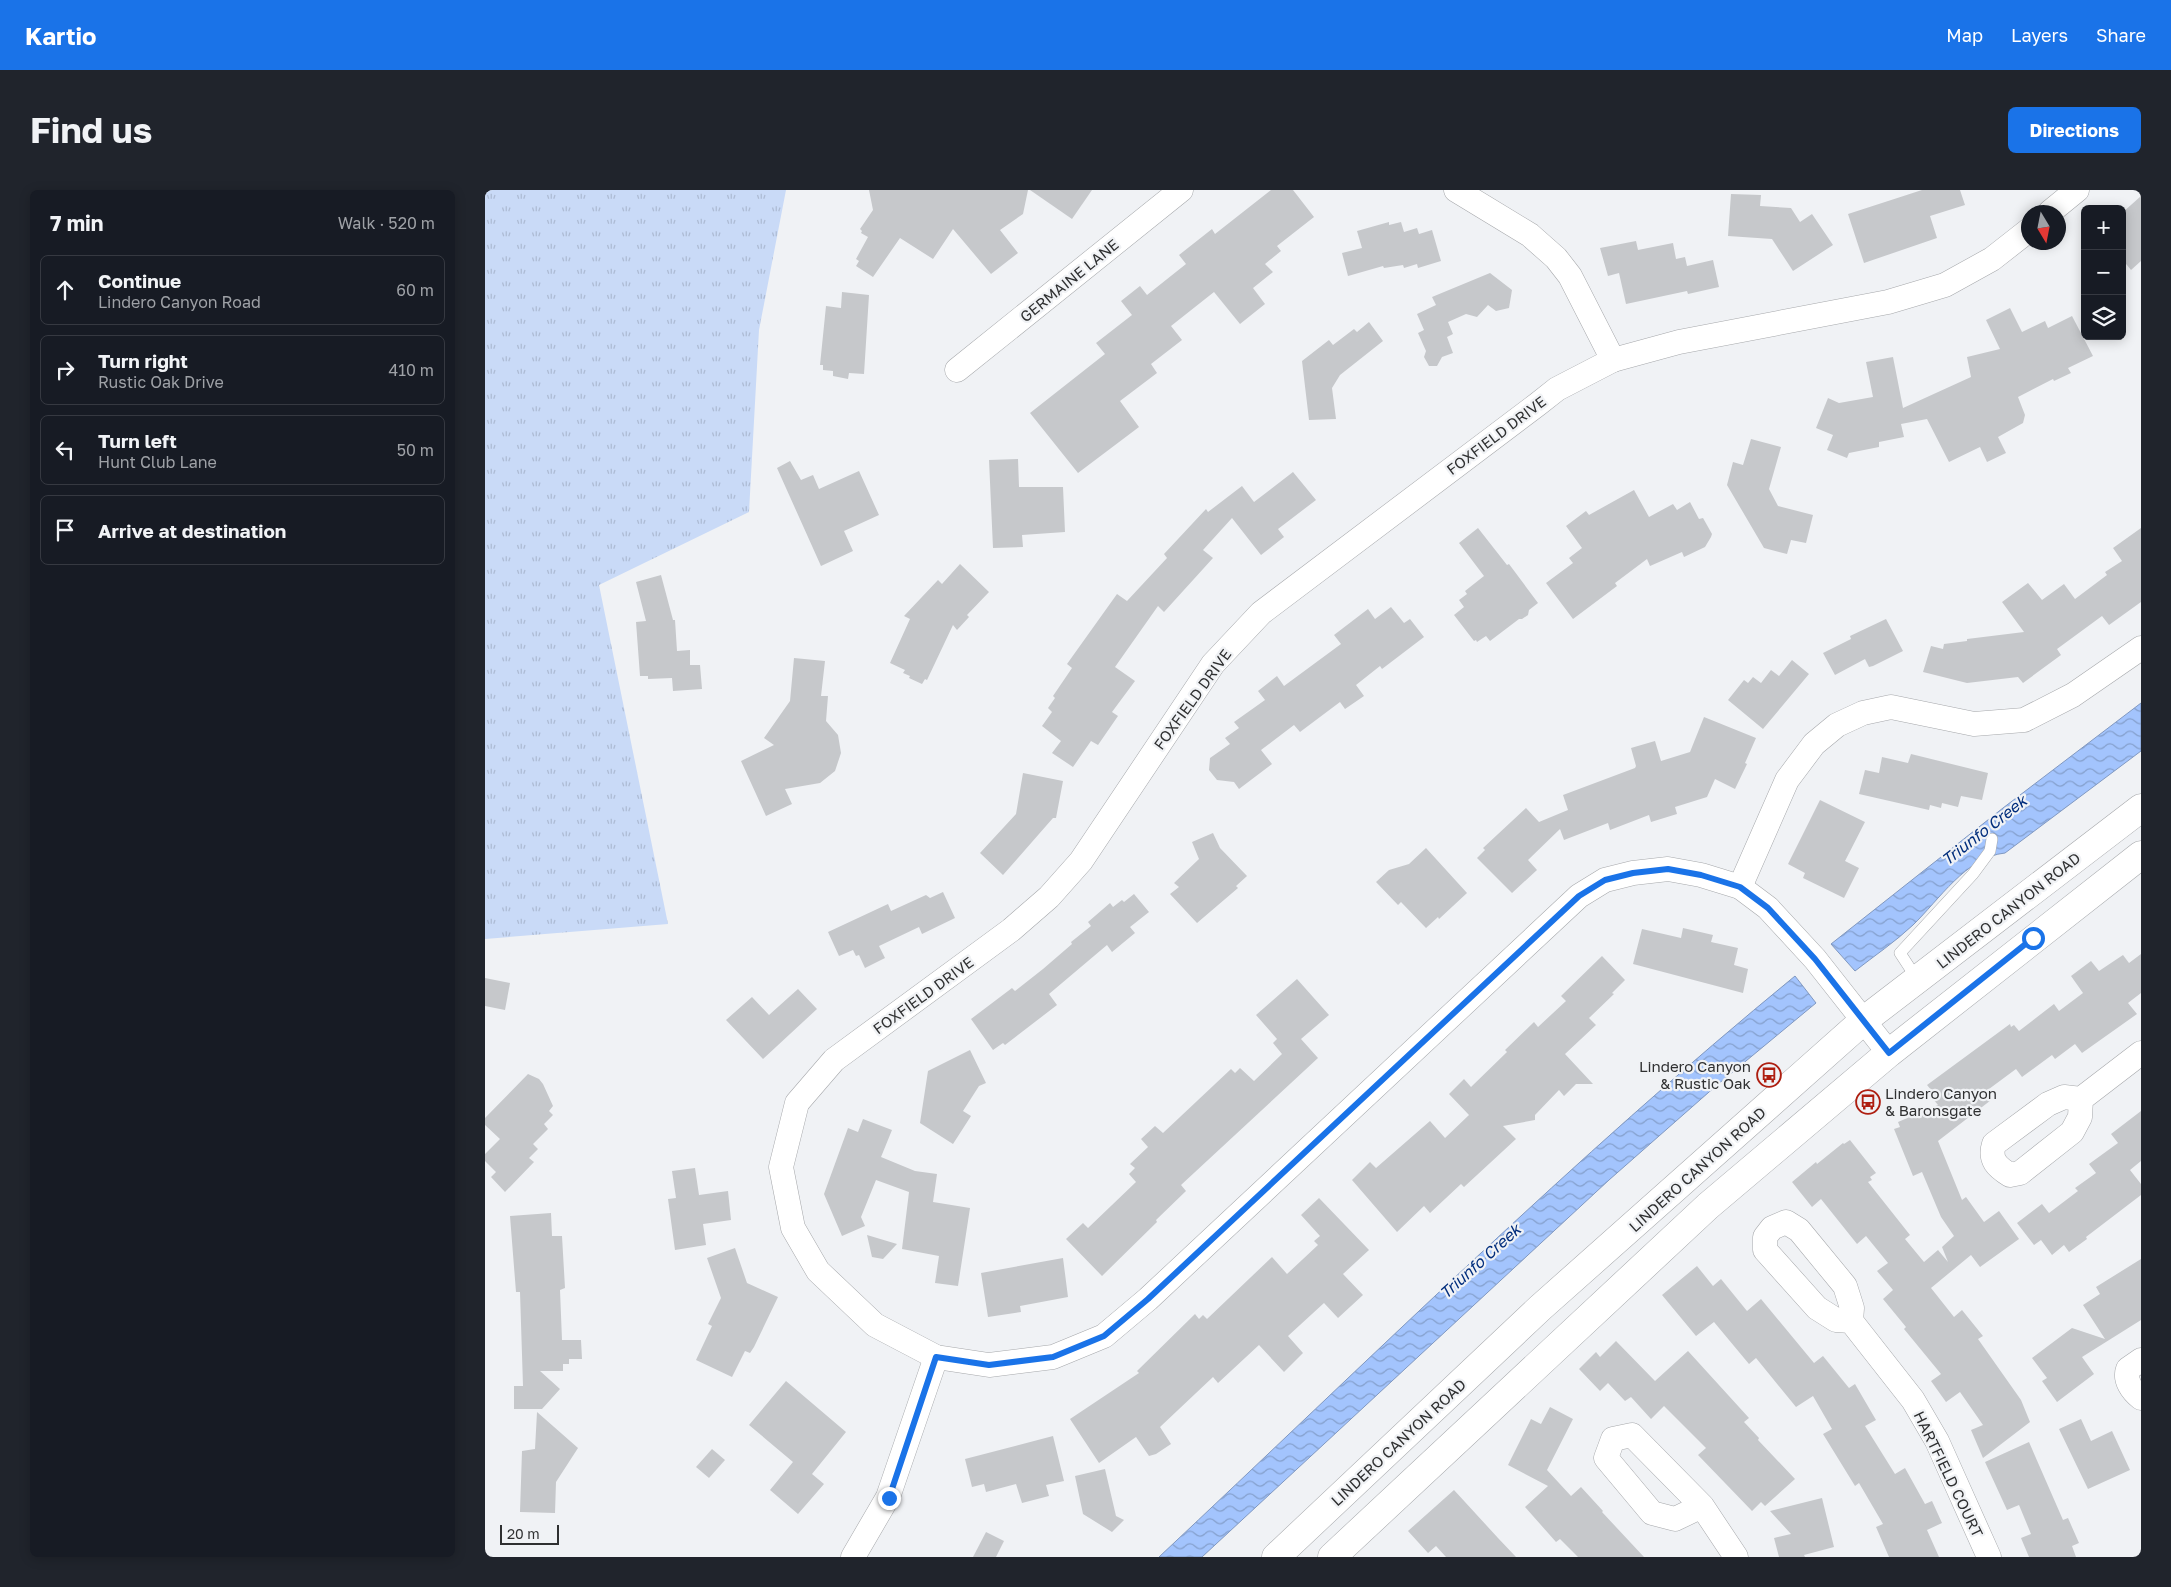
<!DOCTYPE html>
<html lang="en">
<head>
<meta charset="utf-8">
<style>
	body { margin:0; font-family:"Golos Text",sans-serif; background:#20242c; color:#f1f3f6 }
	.controls { position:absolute; right:15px; top:15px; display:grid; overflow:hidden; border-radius:8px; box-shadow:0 2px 12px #0003 }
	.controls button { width:45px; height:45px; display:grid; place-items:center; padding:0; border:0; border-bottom:1px solid #363941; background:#171b24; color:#f1f3f6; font:25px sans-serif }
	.compass { position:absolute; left:1536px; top:15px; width:45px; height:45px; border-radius:50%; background:#171b24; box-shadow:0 2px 12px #0003; rotate:170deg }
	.scale { position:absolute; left:15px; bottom:12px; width:59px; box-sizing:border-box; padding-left:5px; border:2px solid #2f3031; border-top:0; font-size:14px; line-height:18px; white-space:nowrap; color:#2f3031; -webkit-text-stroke:4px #f0f2f5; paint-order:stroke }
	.stop { position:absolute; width:15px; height:15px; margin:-11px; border:4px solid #1a73e8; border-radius:50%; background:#fff }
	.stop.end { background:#1a73e8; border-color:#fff; box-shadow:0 1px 5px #0008 }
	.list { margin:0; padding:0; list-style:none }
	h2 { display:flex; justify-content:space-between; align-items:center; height:65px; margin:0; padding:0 20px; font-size:21px }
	h2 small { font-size:16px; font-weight:400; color:#9ea1a6 }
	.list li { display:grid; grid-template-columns:32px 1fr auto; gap:15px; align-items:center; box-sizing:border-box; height:70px; margin:0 10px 10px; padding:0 10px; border:1px solid #363941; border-radius:8px }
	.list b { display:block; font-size:19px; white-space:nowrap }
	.list p { margin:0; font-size:16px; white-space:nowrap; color:#9ea1a6 }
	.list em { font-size:16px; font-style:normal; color:#9ea1a6 }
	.icon { flex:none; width:28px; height:28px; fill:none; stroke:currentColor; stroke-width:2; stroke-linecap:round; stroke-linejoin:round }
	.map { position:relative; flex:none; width:1656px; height:1367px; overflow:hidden; border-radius:8px }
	header { display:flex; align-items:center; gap:30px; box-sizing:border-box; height:70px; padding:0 25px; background:#1a73e8; color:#fff }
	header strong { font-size:24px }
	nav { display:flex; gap:28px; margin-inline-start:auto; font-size:18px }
	.intro { display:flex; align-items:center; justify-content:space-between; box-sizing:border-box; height:120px; padding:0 30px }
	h1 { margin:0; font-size:35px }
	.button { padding:12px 22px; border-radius:8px; background:#1a73e8; color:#fff; font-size:18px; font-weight:700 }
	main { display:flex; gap:30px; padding:0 30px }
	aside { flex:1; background:#171b24; border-radius:8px; box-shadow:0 2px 12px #0003 }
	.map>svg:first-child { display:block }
	.grass { fill:url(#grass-tufts) }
	.water { fill:url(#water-waves); stroke:#8098c0 }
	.building { fill:#c6c8cb }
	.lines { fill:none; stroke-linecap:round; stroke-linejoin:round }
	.lane-casing { stroke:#a6a8ab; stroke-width:12 }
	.street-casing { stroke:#a6a8ab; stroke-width:25 }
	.secondary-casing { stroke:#a6a8ab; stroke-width:29 }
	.lane { stroke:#fff; stroke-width:11 }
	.street { stroke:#fff; stroke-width:24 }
	.secondary { stroke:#fff; stroke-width:28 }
	.route { stroke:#1a73e8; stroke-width:6 }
	.labels { text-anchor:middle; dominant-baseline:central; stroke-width:4.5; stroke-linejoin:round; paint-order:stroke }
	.street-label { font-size:15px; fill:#2f3031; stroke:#f0f2f5 }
	.poi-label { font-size:15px; fill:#2f3031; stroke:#f0f2f5; text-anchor:end }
	.water-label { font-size:16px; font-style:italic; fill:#012d7c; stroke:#f0f2f5 }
</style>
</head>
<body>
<header>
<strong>Kartio</strong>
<nav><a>Map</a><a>Layers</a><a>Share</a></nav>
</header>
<div class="intro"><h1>Find us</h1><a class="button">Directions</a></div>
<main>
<aside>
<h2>7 min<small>Walk · 520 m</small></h2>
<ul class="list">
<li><svg class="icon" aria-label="ahead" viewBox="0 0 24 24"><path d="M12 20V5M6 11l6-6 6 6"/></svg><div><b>Continue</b><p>Lindero Canyon Road</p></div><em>60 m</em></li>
<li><svg class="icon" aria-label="right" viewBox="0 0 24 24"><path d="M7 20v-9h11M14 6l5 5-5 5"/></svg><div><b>Turn right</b><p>Rustic Oak Drive</p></div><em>410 m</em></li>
<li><svg class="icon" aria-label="left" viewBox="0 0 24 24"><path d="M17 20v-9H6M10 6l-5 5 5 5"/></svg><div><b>Turn left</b><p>Hunt Club Lane</p></div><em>50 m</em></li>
<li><svg class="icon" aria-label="arrive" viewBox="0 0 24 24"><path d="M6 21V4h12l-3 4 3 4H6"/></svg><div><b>Arrive at destination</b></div></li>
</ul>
</aside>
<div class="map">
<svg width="1656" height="1367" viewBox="0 0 1656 1367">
	<defs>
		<pattern id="grass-tufts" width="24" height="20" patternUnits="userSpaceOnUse" patternTransform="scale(1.25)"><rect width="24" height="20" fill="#c9daf7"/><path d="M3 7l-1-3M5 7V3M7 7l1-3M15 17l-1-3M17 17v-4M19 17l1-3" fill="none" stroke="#adbbd4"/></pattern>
		<pattern id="water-waves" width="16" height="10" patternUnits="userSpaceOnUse" patternTransform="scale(1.25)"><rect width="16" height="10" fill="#a3c4fd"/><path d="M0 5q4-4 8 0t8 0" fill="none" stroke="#85a0cd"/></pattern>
	</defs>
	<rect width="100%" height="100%" fill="#f0f2f5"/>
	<path class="grass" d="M0,0h301l-27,140 -10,182 -150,73 69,339 -183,15z"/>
	<g class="water">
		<path d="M1656,513v48l-136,102c-39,4 -66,47 -92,72 -18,17 -39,31 -58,46l-24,-27 172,-136z"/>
		<path d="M1310,786l21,27 -99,82 -108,95 -407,377h-43c210,-197 414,-399 636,-581z"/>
	</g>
	<g class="building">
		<path d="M384,0h159l-5,24 -23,16 18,23 -27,21 -38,-45 -20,30 -33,-21 -27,39 -17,-11 3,-5 -3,-2 12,-22 -7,-4 1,-2 -2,-2 13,-19z"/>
		<path d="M545,0h62l-20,29z"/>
		<path d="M786,0h22l21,27 -37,29 4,5 -16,13 8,8 -20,16 12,16 -25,20 -26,-32 -43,34 11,14 -31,24 6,9 -37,28 19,26 -61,46 -48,-60 75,-59 -9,-11 36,-28 -11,-14 19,-15 7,9 39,-31 -7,-9 33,-26 3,5z"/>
		<path d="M1437,0h38l5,15 -35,11 7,22 -73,25 -16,-49z"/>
		<path d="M1246,4l30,1 -1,11 31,2 9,14 12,-8 21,31 -40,26 -21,-32 -44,-3z"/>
		<path d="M1656,6v65l-10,9 -9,-11v-46z"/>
		<path d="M904,32v3l12,-3 3,10 13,-4 2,6 13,-4 9,31 -23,7 -1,-4 -13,4 -1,-3 -19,3 -1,-2 -35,10 -6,-23 20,-5 -5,-17z"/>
		<path d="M1151,51l2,9 35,-7 3,16 9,-2 2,9 26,-6 6,27 -31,7 -1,-3 -61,13 -7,-31 -11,3 -8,-28z"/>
		<path d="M1005,83l22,17 -3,18 -13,3 -8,-6 -11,12 -11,-3 -18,8 5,12 -6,3 6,16 -11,4 -5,9h-8l-5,-9 2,-6 -8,-18 6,-3 -7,-16 19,-9 -4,-8z"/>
		<path d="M357,102l27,3 -5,79 -15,-1 -1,6 -15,-3v-5l-10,-1v-5h-3l6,-59 15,2z"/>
		<path d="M1525,118l12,24 23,-11 3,7 24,-12 21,40 -25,12 3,5 -17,8 -1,-2 -35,18 7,18 -2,8 -25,14 8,16 -19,9 -7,-15 -31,15 -22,-43 -26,5 3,13 -25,5v5l-30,6 -2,5 -20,-8 6,-15 -17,-7 12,-30 11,5 34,-6 -7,-35 27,-5 10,51 68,-31 -4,-20 33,-8 -14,-29z"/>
		<path d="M884,132l14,19 -43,34 -8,13 4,31 -27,1 -7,-59 27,-21 4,5 21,-16 3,3z"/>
		<path d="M1266,249l30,8 -12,42 9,17 35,9 -7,28 -15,-3 -4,14 -23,-6 -37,-63 6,-23 10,3z"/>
		<path d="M533,269l1,28h44l2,45 -43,3 1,12 -30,1 -4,-88z"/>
		<path d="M305,271l11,19 12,-5 6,14 40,-18 20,44 -35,16 9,20 -32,15 -44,-98z"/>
		<path d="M808,282l23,28 -38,29 6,8 -23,18 -29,-37 -29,32 10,8 -49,54 -6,-6 -43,61 20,14 -23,31 6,4 -20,29 -7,-4 -18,26 -21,-14 9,-12 -19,-15 10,-14 -4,-4 7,-10 -2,-2 19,-28 -5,-4 50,-70 10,7 40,-43 -3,-4 42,-45 2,3 34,-26 12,16z"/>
		<path d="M1149,300l15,27 24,-13 4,6 13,-8 9,17 4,-1 9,16 -1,3 -6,10 -21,10 -2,-5 -32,14 -3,-7 -32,24 2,3 -44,33 -27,-36 27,-20 -4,-5 13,-10 -16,-22 20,-15 3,4z"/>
		<path d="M993,338l29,37 2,-1 29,39 -9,7 -1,5 -6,4h-3l-29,22 -4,-5 -9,6 -1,-2 -2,1 -20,-26 10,-8 -5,-7 8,-6 -2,-3 19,-15 -25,-33z"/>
		<path d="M1656,338v74l-32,23 -7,-9 -45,33 4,6 -38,28 -5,-6 -51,6 -44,-11 8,-26 12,3 1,-5 23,-3v-2l57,-7 -22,-30 26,-19 14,17 22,-16 11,15 32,-24 -2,-3 17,-11 -9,-13z"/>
		<path d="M475,374l29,28 -22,23 2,2 -12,13 -4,-5 -26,55 -2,-1 -3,5 -13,-6 1,-2 -7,-3 2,-3 -15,-7 20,-44 -6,-3 34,-36 4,4z"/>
		<path d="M176,385l12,45h2l2,31 13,-1v15h10l2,24 -29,2 -1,-13 -24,1v-3h-8l-4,-54 10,-1 -10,-39z"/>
		<path d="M906,417l13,16 6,-4 14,18 -42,32 -2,-3 -24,19 8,11 -19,13 -5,-7 -40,30 -6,-7 -33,25 11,14 -33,25 -5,-7 -17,-2 -8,-10 1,-12 20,-14 -5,-6 14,-10 -5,-6 31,-22 -7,-9 19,-15 7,10 57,-42 -7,-9 34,-26 7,10z"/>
		<path d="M1401,429l17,32 -30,15 -4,1 -4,-8 -30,16 -12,-22 28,-14 -1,-3z"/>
		<path d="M309,468l31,3 -4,35h7l-2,25 12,14 3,18 -6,18 -15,12 -35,6 7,15 -26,12 -25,-55 33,-16 -10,-7 26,-37z"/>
		<path d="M1307,470l17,14 -46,55 -35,-29 16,-20 4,3 5,-6 8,6 10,-13 8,6z"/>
		<path d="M1219,527l52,21 -11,25 2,1 -12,25 -20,-10 -8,18 -32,10 2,7 -26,8 -2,-7 -39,15 -2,-7 -44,17 -4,-11 -32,31 9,10 -25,23 -35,-35 8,-8 -2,-2 43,-40 13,14 29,-12 -5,-15 72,-27 1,-2 -5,-18 24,-7 6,20 29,-9z"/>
		<path d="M1426,564l77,19 -6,27 -21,-4 -3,11 -16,-4 -1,5 -11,-3 -1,5 -70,-16 6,-24 14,3 3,-16 26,6z"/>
		<path d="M538,583l40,8 -7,37h-3l-50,57 -23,-22 36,-39z"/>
		<path d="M1335,610l45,22 -20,39 14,7 -15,30 -41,-20 2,-5 -17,-9z"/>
		<path d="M728,643l7,15 27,28 -11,10 2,2 -41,35 -27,-29 9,-7 -5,-4 25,-24 -7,-17z"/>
		<path d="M941,658l41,45 -28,26 -1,-2 -12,11 -25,-26 -3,3 -22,-23 13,-12 20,-6z"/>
		<path d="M458,702l12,26 -33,16 -3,-7 -40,19 6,12 -20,10 -6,-13 -3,1 -3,-6 -14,6 -11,-24 60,-28 3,7 35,-16 4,3z"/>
		<path d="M649,704l15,18 -19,15 5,6 -23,19 -5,-7 -58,49 8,11 -52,40 -2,-2 -10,7 -22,-31 41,-31 3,3 28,-22 29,-25 -1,-2 20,-16 -3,-4 22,-19 3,4 9,-7 2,2z"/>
		<path d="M1198,738l30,7 -2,7 27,6 -4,17 14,4 -5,24 -110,-29 9,-35 39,9z"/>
		<path d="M1656,764v39l-13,10 9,11 -55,39 -7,-9 -20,15 -3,-4 -30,22 -6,-8 -27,20 6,8 -57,44 24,59 4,-3 18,25 15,-11 20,28 -39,28 -9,-12 -40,33 23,29 8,-7 21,26 -5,3 43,61 9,22 -47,36 -12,-28 12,-5 -23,-33 -14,10 -15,-21 10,-7 -37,-45 2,-2 -23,-28 10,-9 -16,-19 11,-8 -22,-27 -9,8 -36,-45 -9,8 -20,-25 24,-20 1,2 26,-21 1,1 6,-4 26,33 -6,4 2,3 -4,2 42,53 -5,4 19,23 14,-12 10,12 -6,-15 12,-11 -13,-19 -19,-45 -9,4 -19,-47 6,-2 -2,-5 40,-17 -5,-6 4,-2 -10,-12 83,-61 1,3 3,-2 5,6 35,-27 5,7 24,-18 -12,-17 20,-15 8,10 24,-16 6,8z"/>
		<path d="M1117,766l23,24 -13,13 2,1 -25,24 7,7 -31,29 28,30h-17l-12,12 -5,-6 -24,25v5l-32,6 13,13 -52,48 -3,-3 -31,29 -6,-7 -27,26 -45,-52 18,-18 6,6 54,-47 15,17 24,-23 -20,-21 15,-15 7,8 36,-35 -2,-2 29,-28 4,5 28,-26 -5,-5z"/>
		<path d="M0,788l25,5 -5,27 -20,-4z"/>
		<path d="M812,789l32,36 -28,24 17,19 -137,127 5,6 -30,29 1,2 -55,54 -36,-37 17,-16 5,5 48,-46 -7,-8 6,-6 -5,-4 18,-17 -7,-8 14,-13 8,7 68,-64 4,4 5,-5 14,13 28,-27 -9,-11 4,-4 -21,-24z"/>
		<path d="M313,799l19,20 -54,50 -37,-39 26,-23 17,18z"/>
		<path d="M485,860l16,33 -7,3 -16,25 8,5 -18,28 -33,-21 8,-52z"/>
		<path d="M43,884l11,5 4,5 10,22 -4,5 4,4 -9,9 4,5 -15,15 5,5 -9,9 5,4 -29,30 -14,-15 5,-5 -11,-11v-7l15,-15 -15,-14v-7z"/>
		<path d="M1656,921v50l-11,9 11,14v11l-55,42 1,2 -18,13 -5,-7 -12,10 -11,-15 -7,5 -17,-22 25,-19 7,9 29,-22 -3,-3 21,-15 -7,-9 29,-21 -7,-9z"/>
		<path d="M378,929l29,11 -11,27 34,14 22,3 -4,28 37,6 -12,78 -23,-3 4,-27 -37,-7 7,-57 -33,-12 -15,37 4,9 -23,10 -18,-42 24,-66 10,4z"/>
		<path d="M210,978l4,27 29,-4 3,29 -28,4 3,21 -31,5 -7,-51 8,-1 -4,-27z"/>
		<path d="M834,1008l50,52 -26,24 20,21 -25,23 -14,-15 -36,33 15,17 -19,19 -25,-27 -41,38 -5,-6 -53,50 11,17 -15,10 -7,2 -13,-19 -37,26 -29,-44 69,-46 -2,-2 58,-57 4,5 4,-4 4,4 65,-62 15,17 31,-29 -4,-4 6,-5 -19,-21z"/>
		<path d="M66,1023l1,23h10l3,52 -5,2 2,50h19l1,19h-13v5h-6v7h-23l20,18 -18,20h-28v-23h9l-3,-94h-4l-6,-76z"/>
		<path d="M382,1045l30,9 -14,15 -11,-2z"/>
		<path d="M250,1058l12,35 31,14 -24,50 -4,6 -5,-2 -13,26 -36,-17 16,-34 -4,-2 13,-26 -14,-40z"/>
		<path d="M578,1068l5,39 -48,9 1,6 -33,5 -7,-44z"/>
		<path d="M1656,1069v61l-59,37 12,17 -37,28 -15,-21 5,-3 -15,-20 40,-30 33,11 -22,-34 17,-11 -4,-7z"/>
		<path d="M1212,1076l16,20 8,-7 26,32 14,-12 53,64 9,-7 26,32 6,-4 21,36 -11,6 30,48 10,-6 20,36 7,-3 10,22 -15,7 12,27h-50l-13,-30 7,-3 -24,-41 -4,3 -32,-52 9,-5 -19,-33 -17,11 -40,-49 -7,6 -35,-42 -18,14 -34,-41z"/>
		<path d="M1131,1151l39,40 33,-30 61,67 -5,4 15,16 -1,2 37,39 -30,27 -4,-4 -9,9 -54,-56 8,-7 -42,-42 -13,13 -20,-22 -6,4 -17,-18 -8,8 -21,-22 17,-17 4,5z"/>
		<path d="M301,1191l60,51 -34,42 12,10 -26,30 -28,-24 23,-28 -44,-37z"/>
		<path d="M1065,1217l23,12 -26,51 24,26 10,-9 22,24 -1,1 42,45h-66l-18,-18 -4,3 -31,-35 23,-21 -40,-21 23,-46 10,5z"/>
		<path d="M52,1222l41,36 -22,34 -1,31 -35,-1 2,-61 13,-2z"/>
		<path d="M1596,1229l10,22 21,-10 18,39 -42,19 -29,-60z"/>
		<path d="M568,1246l11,45 -18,4 3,11 -27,7 -6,-19 -30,8 -2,-8 -12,3 -7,-28z"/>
		<path d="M1544,1252l34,78 5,-2 11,25 -7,3 4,11h-47l-8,-19 10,-4 -12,-29 -12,5 -22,-48z"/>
		<path d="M227,1259l13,11 -16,18 -13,-11z"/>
		<path d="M620,1279l11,47 8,4 -12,12 -29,-18 -8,-38z"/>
		<path d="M969,1300l44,48 18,19h-70l-10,-11 -8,7 -20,-22z"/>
		<path d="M1337,1308l12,49 -30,8 1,2h-26l-5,-19 17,-4 -21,-23z"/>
		<path d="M501,1342l18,9 -8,16h-23z"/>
	</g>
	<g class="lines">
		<g class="lane-casing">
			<path id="lane" d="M1432,789l-17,-26 73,-79 17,-23 2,-12"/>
		</g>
		<g class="street-casing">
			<g id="street">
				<path d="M971,0l74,45 26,23 14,18 43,84"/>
				<path d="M1565,22l27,-22"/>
				<path d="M472,180l224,-180"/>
				<path d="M1255,697l47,-107 27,-36 23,-19 26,-12 28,-6 83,17 50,-4 49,-25 68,-47"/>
				<path d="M1404,863l-74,-94 -47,-51 -28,-21 -39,-12 -33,-6 -35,4 -28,7 -26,16 -431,403 -44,37 -51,21 -64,8 -53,-8 -61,-32 -57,-54 -25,-43 -12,-61 16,-64 37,-43 177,-130 38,-33 32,-36 132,-197 48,-51 277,-209 19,-15 56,-29 66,-18 209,-40 57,-17 47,-26 37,-29"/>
				<path d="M1596,909l-1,18 -8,15 -52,41 -10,2c-13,-8 -21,-15 -16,-31l54,-40 16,-7 17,2 60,-46"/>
				<path d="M1366,1131l-15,-1 -19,-12 -52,-58v-13l7,-9 14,-6 13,8 46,56 7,22 -1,13 62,79 24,41 52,116"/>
				<path d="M1656,1170l-13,9c-4,11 4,22 13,29"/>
				<path d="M1217,1316l-27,13 -23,-6 -46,-55 7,-19 19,-4 70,71 34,51"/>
				<path d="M368,1367l35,-60 48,-140"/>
			</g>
		</g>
		<g class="secondary-casing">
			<g id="secondary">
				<path d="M791,1367l264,-249 323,-287 278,-213"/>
				<path d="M847,1367l376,-351 181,-153 252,-198"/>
			</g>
		</g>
		<use href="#lane" class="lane"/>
		<use href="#street" class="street"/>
		<use href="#secondary" class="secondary"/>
	</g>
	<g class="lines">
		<path class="route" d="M404,1308l47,-141 53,8 64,-8 51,-21 44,-37 431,-403 26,-16 28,-7 35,-4 33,6 39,12 28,21 47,51 74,94 144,-115"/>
	</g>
	<defs>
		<g id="bus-ring" transform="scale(1.25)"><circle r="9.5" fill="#f0f2f5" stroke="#ae1e10" stroke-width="1.5"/><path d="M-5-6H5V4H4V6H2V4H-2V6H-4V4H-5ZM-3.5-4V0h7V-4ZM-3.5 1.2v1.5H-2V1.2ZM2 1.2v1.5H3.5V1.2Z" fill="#ae1e10"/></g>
	</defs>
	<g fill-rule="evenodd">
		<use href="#bus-ring" x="1284" y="885"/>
		<use href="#bus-ring" x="1383" y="912"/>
	</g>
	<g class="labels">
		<g class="street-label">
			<text transform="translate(584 90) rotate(-39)">GERMAINE LANE</text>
			<text transform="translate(1011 245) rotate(-37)">FOXFIELD DRIVE</text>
			<text transform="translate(707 509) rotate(-54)">FOXFIELD DRIVE</text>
			<text transform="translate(1523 720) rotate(-38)">LINDERO CANYON ROAD</text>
			<text transform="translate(438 805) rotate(-36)">FOXFIELD DRIVE</text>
			<text transform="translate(1212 979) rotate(-42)">LINDERO CANYON ROAD</text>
			<text transform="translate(913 1252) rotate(-43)">LINDERO CANYON ROAD</text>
			<text transform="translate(1464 1284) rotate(64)">HARTFIELD COURT</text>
		</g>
		<g class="poi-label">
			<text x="1266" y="876">Lindero Canyon<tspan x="1266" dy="17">&amp; Rustic Oak</tspan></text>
			<text x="1400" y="903" text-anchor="start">Lindero Canyon<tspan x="1400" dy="17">&amp; Baronsgate</tspan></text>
		</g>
		<g class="water-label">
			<text transform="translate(1499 640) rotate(-38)">Triunfo Creek</text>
			<text transform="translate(995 1071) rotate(-42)">Triunfo Creek</text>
		</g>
	</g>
</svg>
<div class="controls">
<button>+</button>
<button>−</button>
<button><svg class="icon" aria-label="layers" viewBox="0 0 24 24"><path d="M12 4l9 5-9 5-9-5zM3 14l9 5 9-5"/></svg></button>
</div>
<svg class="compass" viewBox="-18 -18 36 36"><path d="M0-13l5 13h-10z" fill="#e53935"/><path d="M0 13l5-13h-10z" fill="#9ea1a6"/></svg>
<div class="scale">20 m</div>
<div class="stop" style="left:1548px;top:748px"></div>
<div class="stop end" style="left:404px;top:1308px"></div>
</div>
</main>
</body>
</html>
